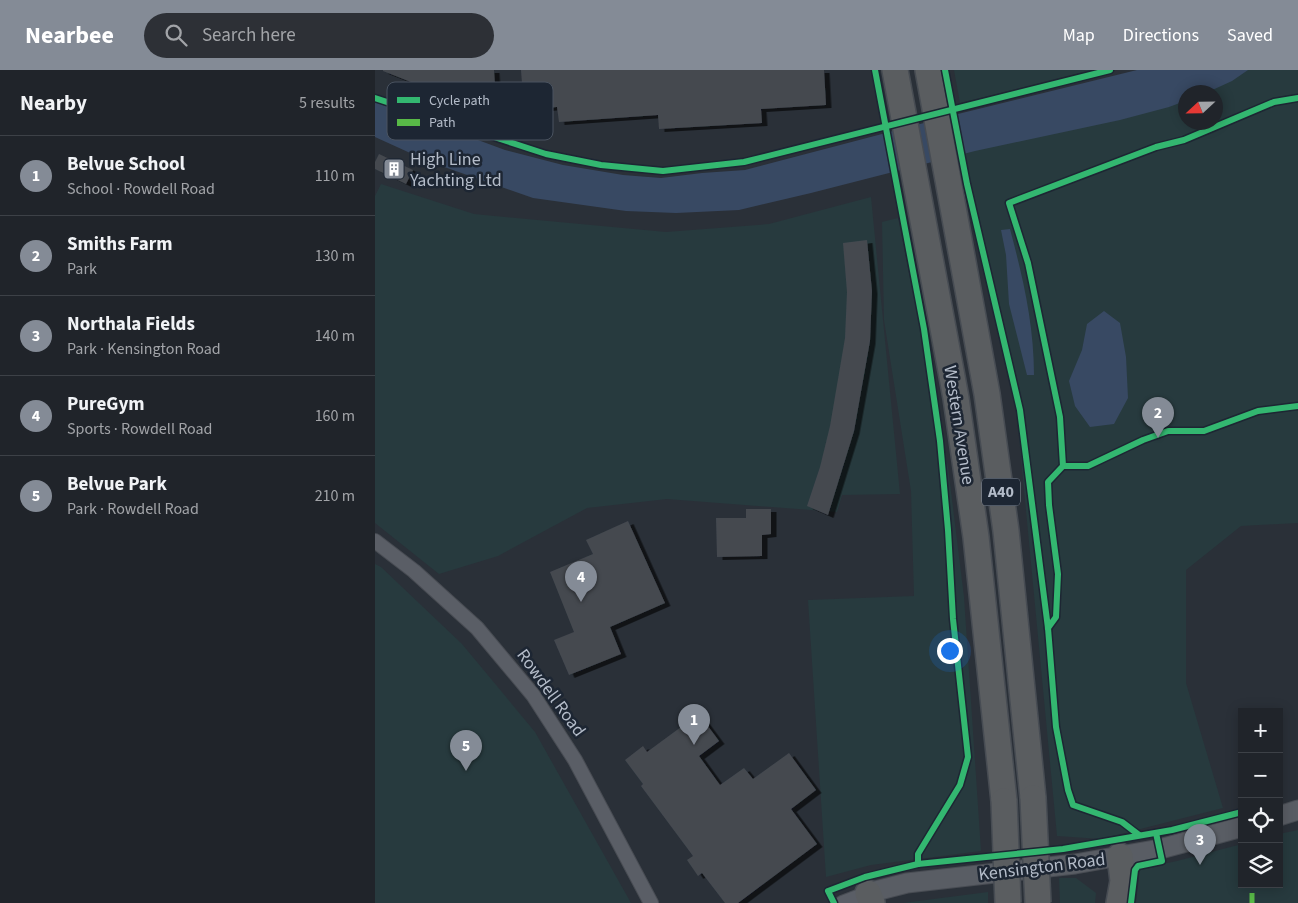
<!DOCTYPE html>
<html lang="en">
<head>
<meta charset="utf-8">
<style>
	body { margin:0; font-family:"Source Sans 3",sans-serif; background:#2d3036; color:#f1f3f6 }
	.controls { position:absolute; right:15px; bottom:15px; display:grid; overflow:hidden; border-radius:0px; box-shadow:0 2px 12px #0003 }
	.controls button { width:45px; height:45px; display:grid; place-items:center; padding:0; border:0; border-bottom:1px solid #3d4147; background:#20242a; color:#f1f3f6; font:25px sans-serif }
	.compass { position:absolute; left:803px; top:15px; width:45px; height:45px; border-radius:50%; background:#20242a; box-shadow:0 2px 12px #0003; rotate:248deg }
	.you { position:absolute; left:574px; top:580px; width:18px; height:18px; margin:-12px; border:4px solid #fff; border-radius:50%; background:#1a73e8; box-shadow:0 0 0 8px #1a73e833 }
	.badge { display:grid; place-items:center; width:32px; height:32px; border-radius:50%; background:#848b96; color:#fff; font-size:16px; font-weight:700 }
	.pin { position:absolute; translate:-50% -41px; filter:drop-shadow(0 1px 2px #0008) }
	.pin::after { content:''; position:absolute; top:26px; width:18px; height:15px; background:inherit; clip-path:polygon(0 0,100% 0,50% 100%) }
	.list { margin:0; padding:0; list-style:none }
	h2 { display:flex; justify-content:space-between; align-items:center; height:65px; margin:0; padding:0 20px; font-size:21px }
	h2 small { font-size:16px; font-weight:400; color:#a2a4a8 }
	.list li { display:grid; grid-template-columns:32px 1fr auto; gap:15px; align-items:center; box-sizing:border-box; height:80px; padding:0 20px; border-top:1px solid #3d4147 }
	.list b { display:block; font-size:19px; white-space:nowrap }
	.list p { margin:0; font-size:16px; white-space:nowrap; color:#a2a4a8 }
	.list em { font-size:16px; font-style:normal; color:#a2a4a8 }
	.icon { flex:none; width:28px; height:28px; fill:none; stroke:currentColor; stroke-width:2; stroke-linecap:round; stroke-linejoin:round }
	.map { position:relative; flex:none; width:923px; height:833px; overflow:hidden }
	header { display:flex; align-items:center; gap:30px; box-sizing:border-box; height:70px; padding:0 25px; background:#848b96; color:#fff }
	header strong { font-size:24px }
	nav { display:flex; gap:28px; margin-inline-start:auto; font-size:18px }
	.search { width:350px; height:45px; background:#2d3036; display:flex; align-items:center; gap:12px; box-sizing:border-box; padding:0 18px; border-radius:28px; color:#a2a4a8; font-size:19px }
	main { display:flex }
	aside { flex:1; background:#20242a }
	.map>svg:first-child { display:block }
	.green { fill:#273a3e; fill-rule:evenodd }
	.water { fill:#384963 }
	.building { fill:#444950; filter:url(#shadow) }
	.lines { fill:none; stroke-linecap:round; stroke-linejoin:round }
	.street-casing { stroke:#484c53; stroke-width:16 }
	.secondary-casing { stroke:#484c53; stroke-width:21 }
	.highway-casing { stroke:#474c53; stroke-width:28 }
	.street { stroke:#5a5e66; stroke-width:14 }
	.secondary { stroke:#595d64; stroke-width:19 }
	.highway { stroke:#5a5d60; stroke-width:25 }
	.highway-bridge-casing { stroke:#474c53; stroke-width:28; stroke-linecap:butt }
	.highway-bridge { stroke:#5a5d60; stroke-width:25 }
	.quiet { stroke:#58b947; stroke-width:5; stroke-dasharray:10 5; stroke-linecap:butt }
	.cycleway-casing { stroke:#1d2633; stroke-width:9 }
	.cycleway { stroke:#33b770; stroke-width:6 }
	.labels { text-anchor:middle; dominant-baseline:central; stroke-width:5; stroke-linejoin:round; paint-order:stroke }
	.shield { fill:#1d2633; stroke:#878f9c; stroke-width:1 }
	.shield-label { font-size:16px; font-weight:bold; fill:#b4bcc9 }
	.poi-label { font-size:18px; fill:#b4bcc9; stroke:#1d2633; text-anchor:start }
	.street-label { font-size:18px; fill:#b4bcc9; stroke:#1d2633 }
	.key { fill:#1d2633; stroke:#4a5360; stroke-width:1 }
	.key-label { font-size:14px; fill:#b4bcc9 }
</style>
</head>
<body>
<header>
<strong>Nearbee</strong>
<div class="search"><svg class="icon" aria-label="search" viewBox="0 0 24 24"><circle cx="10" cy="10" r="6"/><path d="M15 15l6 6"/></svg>Search here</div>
<nav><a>Map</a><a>Directions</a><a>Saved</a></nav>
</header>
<main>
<aside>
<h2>Nearby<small>5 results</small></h2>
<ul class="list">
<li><span class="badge">1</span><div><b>Belvue School</b><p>School · Rowdell Road</p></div><em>110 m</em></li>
<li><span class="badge">2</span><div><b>Smiths Farm</b><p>Park</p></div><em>130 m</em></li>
<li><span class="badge">3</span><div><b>Northala Fields</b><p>Park · Kensington Road</p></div><em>140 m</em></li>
<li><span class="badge">4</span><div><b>PureGym</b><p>Sports · Rowdell Road</p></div><em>160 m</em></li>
<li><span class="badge">5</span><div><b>Belvue Park</b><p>Park · Rowdell Road</p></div><em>210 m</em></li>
</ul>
</aside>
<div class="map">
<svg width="923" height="833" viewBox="0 0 923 833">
	<defs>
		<filter id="shadow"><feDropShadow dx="5.5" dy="3" stdDeviation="0" flood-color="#0009"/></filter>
	</defs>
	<rect width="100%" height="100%" fill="#2a3038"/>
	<g class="green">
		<path d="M579,0h137l-131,33z"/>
		<path d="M863,0h60v453l-57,3 -55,44v113l37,125 -122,31 -44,-3 -42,-441 -53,-248zM811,22h30v30h-30z"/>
		<path d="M6,114l93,30 192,18 103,-8 102,-27 29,297 -58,1 -5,17 -170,-13 -80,9 -89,48 -59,18 -64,-51v-327z"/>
		<path d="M523,148l50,249 16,130 17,254 -110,14 -45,12 -18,-277 106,-4 -3,-105 -27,-171 -2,-98z"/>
		<path d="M0,494l6,3 81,77 73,88 96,171h-256z"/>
		<path d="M923,760v73h-162l4,-34 37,-8 65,-17v40h37v-50z"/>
		<path d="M684,808h17l20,15 -1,10h-35z"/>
		<path d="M613,822v11h-85z"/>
	</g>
	<g class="water">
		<path d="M762,0h111l-16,11 -24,11h-22l-1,9 -16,6 -49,13 -145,31 -164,42 -72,17 -63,3 -50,-2 -93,-13 -103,-36 -55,-25v-35l130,48 58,15 60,10 38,3 41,-5 43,-3 217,-57z"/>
		<path d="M635,159c13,49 24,95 24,146h-7l-18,-71 -3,-49 -5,-25z"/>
		<path d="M729,241l16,12 6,34 2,41 -14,26 -24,3 -15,-21 -6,-25 13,-31 5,-26z"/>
	</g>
	<g class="building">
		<path d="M8,0h111l3,46 -114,-45z"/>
		<path d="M146,0h303l2,35 -65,4 1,14 -103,6 -1,-14 -99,7 -2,-15 -33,3z"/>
		<path d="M4,84l34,16 -7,14 -31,-15v-7z"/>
		<path d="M492,170l5,51 -2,50 -16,90 -26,84 -21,-9 13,-39 10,-41 15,-88 2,-46 -4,-49z"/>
		<path d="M371,439h25v25l-9,1v21l-45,1 -1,-39h30z"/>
		<path d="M253,451l37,82 -55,24 11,27 -52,21 -15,-35 20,-8 -24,-60 43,-18 -7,-14z"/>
		<path d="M321,640l23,31 -20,15 21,29 24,-17 9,11 36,-26 27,37 -25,19 26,35 -79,59h-13l-23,-30 -4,3 -11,-16 6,-4 -52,-70 2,-2 -18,-24 18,-14 4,6 34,-25 -2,-4z"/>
	</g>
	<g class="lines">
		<g class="street-casing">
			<g id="street">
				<path d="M0,471l39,30 63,57 56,67 42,65 76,143"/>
				<path d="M467,833l26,-10"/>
			</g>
		</g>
		<g class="secondary-casing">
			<g id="secondary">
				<path d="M904,746l19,-6"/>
				<path d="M493,823l39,-10 168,-19 45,-8 40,-7 82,-22"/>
			</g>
		</g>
		<g class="highway-casing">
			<g id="highway">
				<path d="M520,0l61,328 20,139 28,264"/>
				<path d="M553,0l59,324 19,137 27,267"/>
				<path d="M493,823l4,10"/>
				<path d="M744,833l4,-22 -3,-25"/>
			</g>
		</g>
		<use href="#street" class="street"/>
		<use href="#secondary" class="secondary"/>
		<use href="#highway" class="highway"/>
		<g class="highway-bridge-casing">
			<g id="highway-bridge">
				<path d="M658,728l5,105"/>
				<path d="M629,731l4,102"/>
			</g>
		</g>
		<use href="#highway-bridge" class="highway-bridge"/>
		<path class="quiet" d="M877,833v-19"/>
		<g class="cycleway-casing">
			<g id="cycleway">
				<path d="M500,0l49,259 16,112 8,89 5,89 15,138 -8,28 -42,69v10"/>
				<path d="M570,0l22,114 53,226 28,218 8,99 12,63 5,15 49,17 17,13"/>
				<path d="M0,28l171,56 55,11 62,6 81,-9 366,-92"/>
				<path d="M688,396h25l55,-26 25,-9h36l54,-20 40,-5"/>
				<path d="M673,558l8,-11 2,-43 -9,-69 -1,-23 15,-16 -3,-49 -32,-154 -19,-60 147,-56 28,-7 90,-38 24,-4"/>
				<path d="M459,833l-6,-12 37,-14 53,-13 145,-15 109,-19 70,-18"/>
				<path d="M756,833l4,-33 3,-4 24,-5 -6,-28"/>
			</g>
		</g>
		<use href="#cycleway" class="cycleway"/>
	</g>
	<defs>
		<g id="building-square" transform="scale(1.125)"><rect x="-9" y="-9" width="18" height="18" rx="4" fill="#848b96" stroke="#1d2633"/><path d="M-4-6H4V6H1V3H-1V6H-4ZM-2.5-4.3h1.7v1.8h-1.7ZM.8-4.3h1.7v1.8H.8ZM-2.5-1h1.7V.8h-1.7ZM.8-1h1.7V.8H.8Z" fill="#fff"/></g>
	</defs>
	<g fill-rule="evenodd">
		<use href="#building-square" x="19" y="99"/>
	</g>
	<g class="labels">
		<rect class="shield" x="607" y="408.5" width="38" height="27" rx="4"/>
		<g class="shield-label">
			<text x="626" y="422">A40</text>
		</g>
		<g class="poi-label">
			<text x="35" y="89">High Line<tspan x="35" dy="21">Yachting Ltd</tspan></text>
		</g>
		<g class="street-label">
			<text transform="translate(584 355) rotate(81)">Western Avenue</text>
			<text transform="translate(176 623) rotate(54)">Rowdell Road</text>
			<text transform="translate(667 797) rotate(-7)">Kensington Road</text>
		</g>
	</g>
	<rect x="12" y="12" width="166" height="58" rx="8" class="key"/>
	<rect x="22" y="27" width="23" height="6" fill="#33b770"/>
	<rect x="22" y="49" width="23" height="7" fill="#58b947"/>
	<g class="key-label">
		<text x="54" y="35">Cycle path</text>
		<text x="54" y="57">Path</text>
	</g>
</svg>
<div class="controls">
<button>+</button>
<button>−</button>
<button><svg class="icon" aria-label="locate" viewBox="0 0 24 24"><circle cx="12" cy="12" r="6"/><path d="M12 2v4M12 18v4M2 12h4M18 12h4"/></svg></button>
<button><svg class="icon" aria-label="layers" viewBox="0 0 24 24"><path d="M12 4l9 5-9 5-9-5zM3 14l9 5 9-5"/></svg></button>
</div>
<svg class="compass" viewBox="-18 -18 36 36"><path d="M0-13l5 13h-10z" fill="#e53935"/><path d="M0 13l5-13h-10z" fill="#a2a4a8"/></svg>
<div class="you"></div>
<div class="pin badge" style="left:319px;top:675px">1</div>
<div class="pin badge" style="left:783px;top:368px">2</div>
<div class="pin badge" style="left:825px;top:795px">3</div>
<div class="pin badge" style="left:206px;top:532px">4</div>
<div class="pin badge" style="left:91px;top:701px">5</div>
</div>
</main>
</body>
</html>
